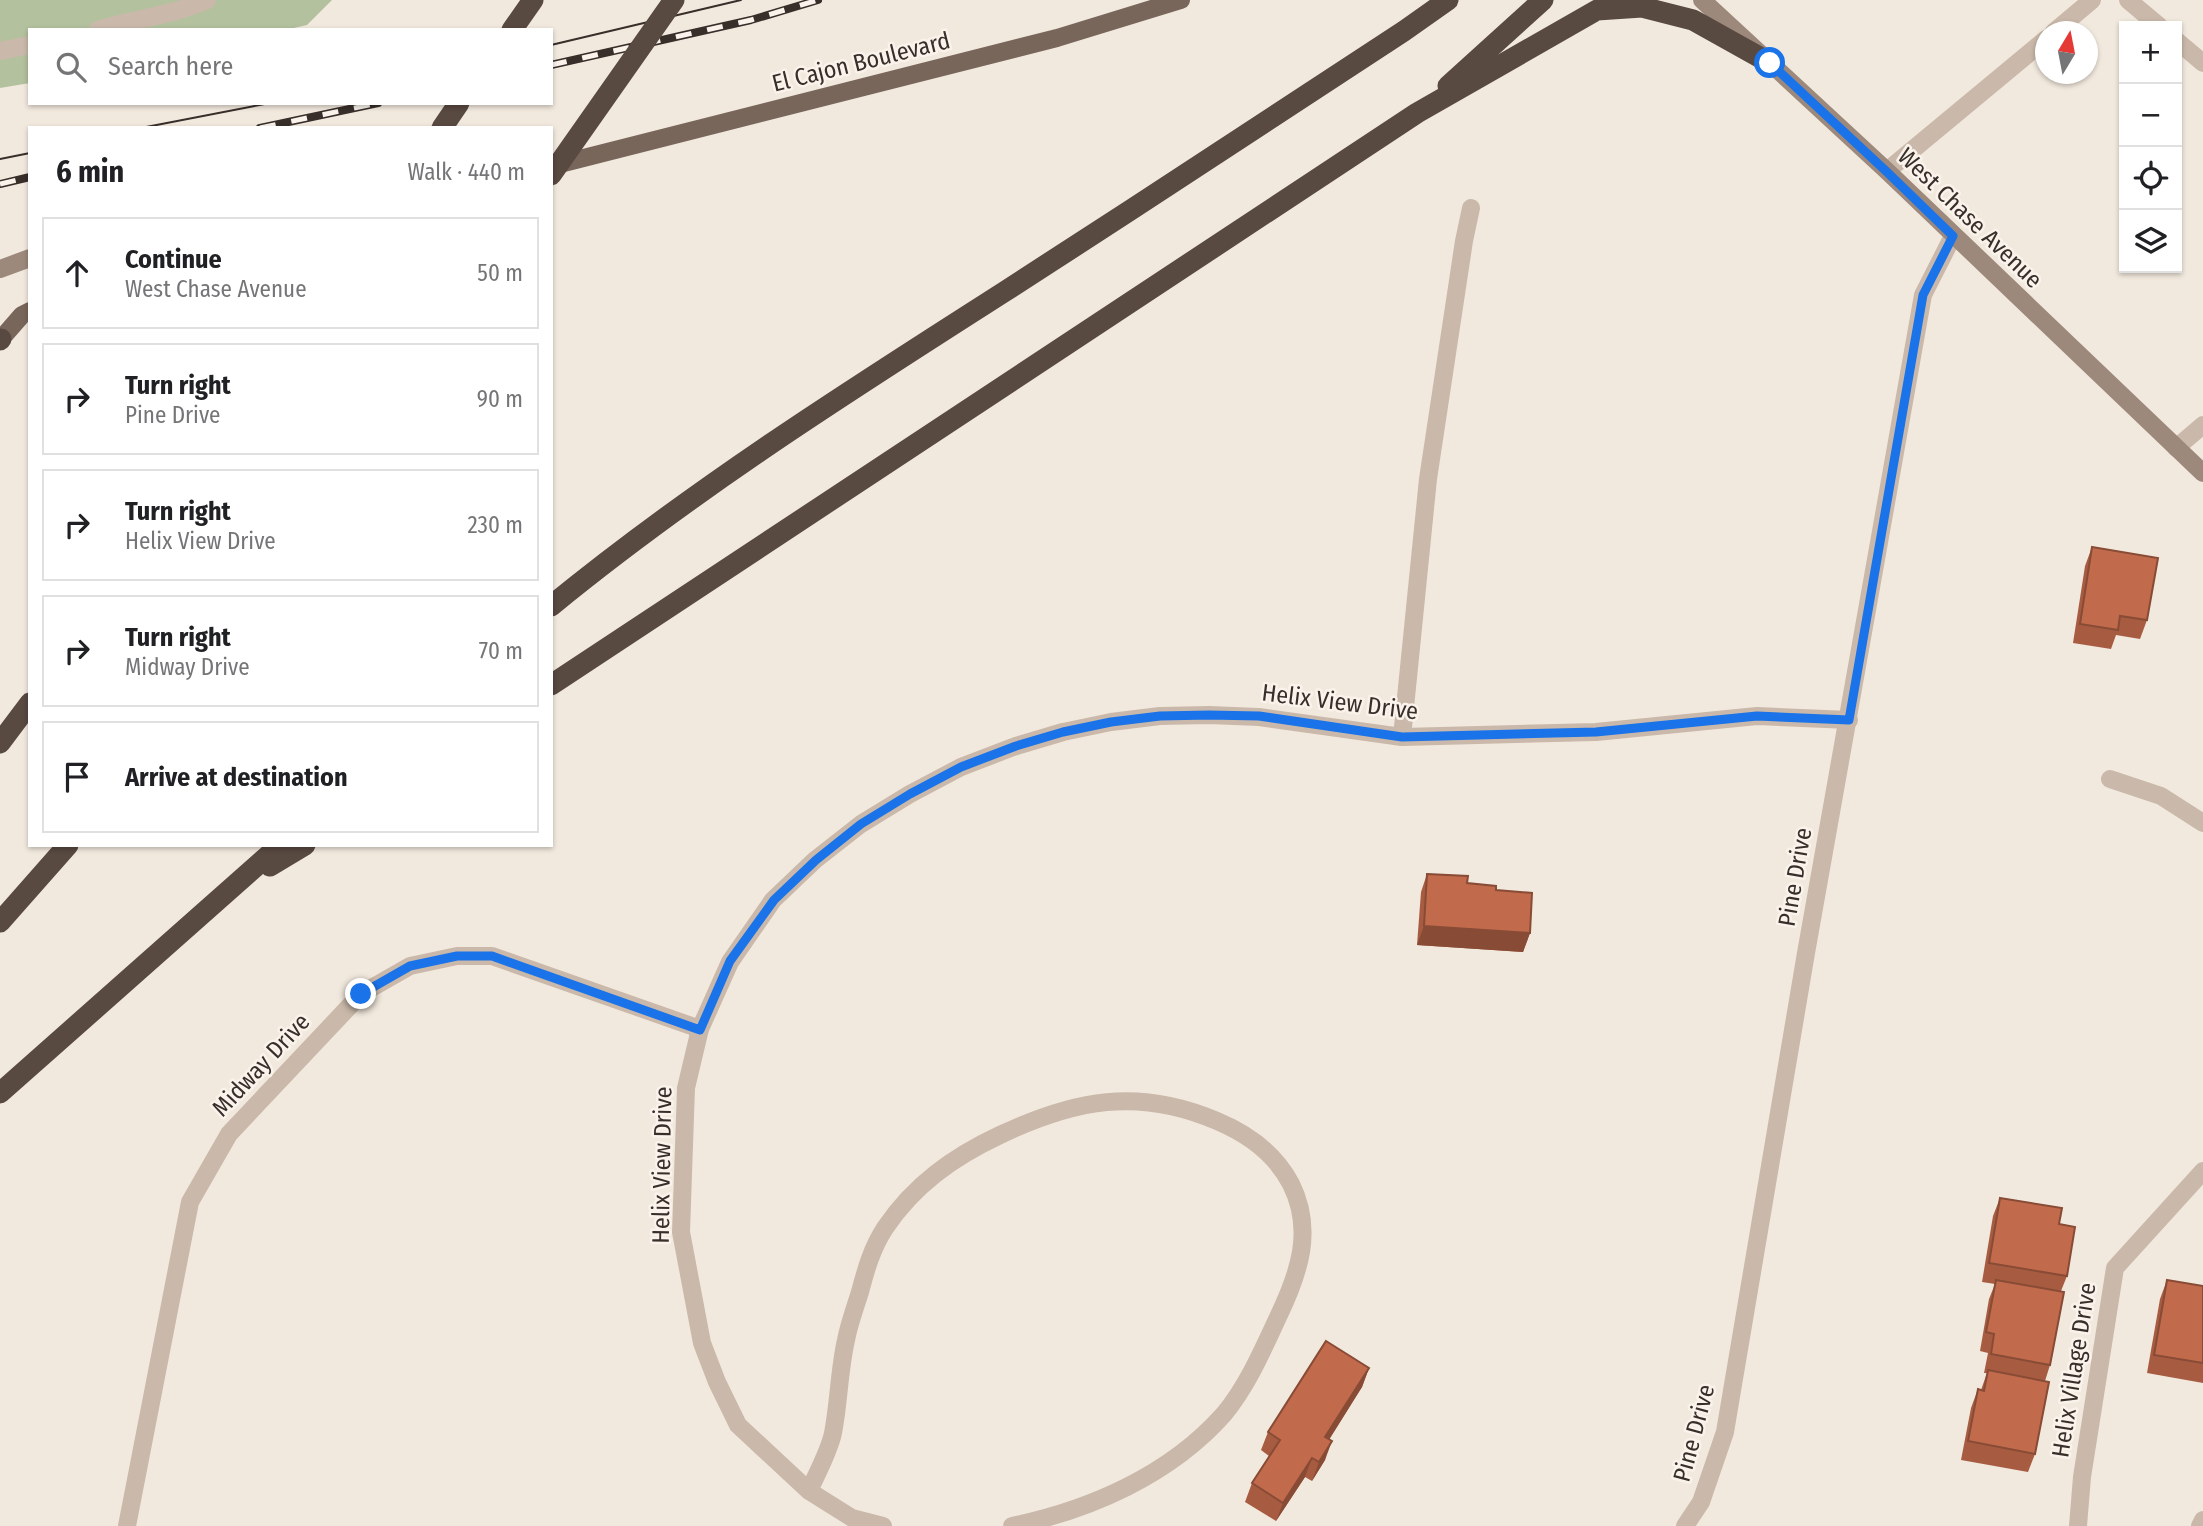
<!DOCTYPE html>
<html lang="en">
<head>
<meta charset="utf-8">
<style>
	body { margin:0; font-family:"Fira Sans Condensed",sans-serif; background:#f2f2f2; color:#202124 }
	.controls { position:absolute; right:21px; top:21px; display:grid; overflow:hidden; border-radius:0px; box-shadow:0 2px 5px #0004 }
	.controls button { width:63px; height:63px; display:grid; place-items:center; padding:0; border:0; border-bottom:2px solid #e0e0e0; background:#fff; color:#202124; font:35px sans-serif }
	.compass { position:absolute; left:2035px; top:21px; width:63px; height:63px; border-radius:50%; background:#fff; box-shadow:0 2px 5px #0004; rotate:10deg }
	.stop { position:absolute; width:21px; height:21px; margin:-16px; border:5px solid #1a73e8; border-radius:50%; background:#fff }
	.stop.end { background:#1a73e8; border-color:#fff; box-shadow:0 2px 7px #0008 }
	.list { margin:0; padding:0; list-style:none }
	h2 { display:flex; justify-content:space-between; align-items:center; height:91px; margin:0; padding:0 28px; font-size:30px }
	h2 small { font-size:23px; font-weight:400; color:#757577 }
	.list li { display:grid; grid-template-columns:46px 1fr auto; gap:21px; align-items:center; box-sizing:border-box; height:112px; margin:0 14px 14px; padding:0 14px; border:2px solid #e0e0e0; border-radius:0px }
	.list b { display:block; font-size:26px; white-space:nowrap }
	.list p { margin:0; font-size:23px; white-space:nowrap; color:#757577 }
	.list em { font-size:23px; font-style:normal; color:#757577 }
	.icon { flex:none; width:38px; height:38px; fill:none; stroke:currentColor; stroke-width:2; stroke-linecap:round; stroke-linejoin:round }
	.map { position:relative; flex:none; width:2203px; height:1526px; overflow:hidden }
	.search { position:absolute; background:#fff; box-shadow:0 2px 5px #0004; left:28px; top:28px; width:525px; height:77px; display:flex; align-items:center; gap:18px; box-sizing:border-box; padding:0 24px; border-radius:0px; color:#757577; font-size:26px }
	.panel { position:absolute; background:#fff; box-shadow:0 2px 5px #0004; left:28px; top:126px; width:525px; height:721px; border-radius:0px }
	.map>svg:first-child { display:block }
	.green { fill:#b4c19e }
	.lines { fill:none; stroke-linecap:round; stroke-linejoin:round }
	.service { stroke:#cab9aa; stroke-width:18 }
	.minor { stroke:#cab9aa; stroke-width:18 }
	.tertiary { stroke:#cab9aa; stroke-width:18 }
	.secondary { stroke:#9d897c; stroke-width:18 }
	.primary { stroke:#79665b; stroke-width:18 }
	.motorway { stroke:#584941; stroke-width:21 }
	.tram { stroke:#382e2a; stroke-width:2 }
	.rail-casing { stroke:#382e2a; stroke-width:8 }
	.rail { stroke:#f9f3eb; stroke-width:5; stroke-dasharray:16; stroke-linecap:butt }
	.motorway-bridge { stroke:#584941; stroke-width:21 }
	.wall { fill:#a75c41 }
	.shaded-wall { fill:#884b35 }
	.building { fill:#c26b4c; stroke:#884b35; stroke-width:2 }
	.route { stroke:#1a73e8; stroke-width:9 }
	.labels { text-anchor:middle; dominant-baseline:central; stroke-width:5; stroke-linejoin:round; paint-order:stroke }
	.street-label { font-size:24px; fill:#382e2a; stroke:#f9f3eb }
</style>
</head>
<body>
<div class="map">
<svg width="2203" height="1526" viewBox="0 0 2203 1526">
	<rect width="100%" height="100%" fill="#f2e9de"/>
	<path class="green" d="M0,0h332l-25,25 -22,5h-255v53l-30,5z"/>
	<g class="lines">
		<g class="service">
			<path d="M2128,0l31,26"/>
			<path d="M98,30c36,-11 75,-15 109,-30"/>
			<path d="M2054,32l38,-32"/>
			<path d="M2177,41l26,22"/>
			<path d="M0,51l30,-6"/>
			<path d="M1887,171l159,-132"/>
			<path d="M1402,737l26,-258 36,-238 7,-33"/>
			<path d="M2200,1526l3,-6"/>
		</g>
		<g class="minor">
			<path d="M2110,779l51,17 42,27"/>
			<path d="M809,1491l-71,-66 -21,-43 -15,-39 -21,-111 5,-144 14,-59 30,-67 43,-62 42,-40 46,-36 49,-30 51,-27 55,-21 47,-14 48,-10 49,-6 49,-1 50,2 143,20 194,-5 161,-16 92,4"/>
			<path d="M127,1526l63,-324 39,-68 132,-140 49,-28 47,-10h35l208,73"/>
			<path d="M883,1526l-31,-8 -43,-27c8,-18 20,-39 24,-58 6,-31 6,-62 13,-93 3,-16 9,-32 14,-48 6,-23 12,-44 25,-64 29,-43 68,-71 115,-93 74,-35 138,-48 217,-14 31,13 58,32 74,63 23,46 8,89 -12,131 -16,34 -31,70 -55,99 -54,61 -134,96 -212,112"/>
			<path d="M1685,1526l16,-24 24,-70 81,-479 117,-658 30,-59"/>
			<path d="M2078,1526l4,-49 33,-209 88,-97"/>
		</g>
		<path class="tertiary" d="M2176,448l27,-23"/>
		<g class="secondary">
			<path d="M1702,0l185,171 316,302"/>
			<path d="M0,269l30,-11"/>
		</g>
		<g class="primary">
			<path d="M552,166l505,-128 124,-38"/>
			<path d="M1,339l21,-24 8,-4"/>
		</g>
		<g class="motorway">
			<path d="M512,30l21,-30"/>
			<path d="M1448,86l95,-86"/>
			<path d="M442,128l17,-25"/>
			<path d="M0,340l1,-1"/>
			<path d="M551,606c143,-117 298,-215 453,-314 134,-86 267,-174 400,-261l44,-31"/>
			<path d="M551,685l866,-572 180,-103 45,-3 51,13 77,43"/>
			<path d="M0,743l30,-40"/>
			<path d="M270,866l35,-21"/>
			<path d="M0,922l68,-77"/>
			<path d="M0,1093l280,-248"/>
		</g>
		<g class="tram">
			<path d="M551,45l190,-45"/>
			<path d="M141,128l129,-25"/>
			<path d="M0,159l30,-6"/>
		</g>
		<g class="rail-casing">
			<g id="rail">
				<path d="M551,65l200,-45 67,-20"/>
				<path d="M260,128l118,-25"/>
				<path d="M0,184l30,-7"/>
			</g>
		</g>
		<use href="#rail" class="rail"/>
		<path class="motorway-bridge" d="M551,175l123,-175"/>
	</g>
	<g class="wall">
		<path d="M2092,547l55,73 -7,19 -24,-4 -5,14 -38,-6 12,-77z"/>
		<path d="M1427,874l69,16 34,43 -7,19 -106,-7 4,-53z"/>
		<path d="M2000,1198l59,26 8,52 -6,15 -11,74 -5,16 -10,73 -7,18 -67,-12 10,-52 7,-19 3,1 6,-17h-3l4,-20 -8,-2 9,-52 6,-15 -13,-2 11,-66z"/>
		<path d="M2167,1280l36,6v97l-56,-10 13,-74z"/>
		<path d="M1369,1368l-7,19 -33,52 -4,21 -13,21 -7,-4 -29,44 -31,-19 7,-19 17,-27 -8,-6 7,-18z"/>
	</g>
	<g class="shaded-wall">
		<path d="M1424,926l106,7 -7,19 -106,-7z"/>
		<path d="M1369,1368l-7,19 -43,69 6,-19z"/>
		<path d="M1332,1441l-7,19 -13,21 7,-19z"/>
		<path d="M1312,1458l-7,19 -29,44 7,-18z"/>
	</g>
	<g class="building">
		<path d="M2092,547l66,11 -11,62 -27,-4 -2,14 -38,-6z"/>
		<path d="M1427,874l41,2 -1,7 29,3v4l36,3 -2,40 -106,-7z"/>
		<path d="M2000,1198l62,10 -3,16 16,3 -8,49 -78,-13z"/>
		<path d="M1996,1280l68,12 -14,73 -59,-11 3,-20 -8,-2z"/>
		<path d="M2167,1280l36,6v77l-49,-8z"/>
		<path d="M1326,1341l43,27 -44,69 7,4 -13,21 -7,-4 -29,45 -31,-20 28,-43 -12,-8z"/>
		<path d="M1988,1370l61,12 -14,72 -67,-13 10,-52 6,2z"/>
	</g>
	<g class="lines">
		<path class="route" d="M361,994l49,-28 47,-10h35l208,74 30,-69 44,-61 42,-40 45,-36 49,-30 51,-27 55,-21 47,-14 48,-10 49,-6 49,-1 50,1 143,21 194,-5 161,-16 92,4 74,-425 30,-59 -66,-64 -117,-109"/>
	</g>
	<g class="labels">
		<g class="street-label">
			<text transform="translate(861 62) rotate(-14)">El Cajon Boulevard</text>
			<text transform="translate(1970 218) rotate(44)">West Chase Avenue</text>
			<text transform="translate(1340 702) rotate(7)">Helix View Drive</text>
			<text transform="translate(1795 877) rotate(-80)">Pine Drive</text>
			<text transform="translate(261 1065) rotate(-47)">Midway Drive</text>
			<text transform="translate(662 1165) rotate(-89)">Helix View Drive</text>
			<text transform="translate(2074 1370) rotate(-81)">Helix Village Drive</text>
			<text transform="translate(1694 1433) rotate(-75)">Pine Drive</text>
		</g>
	</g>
</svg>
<div class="controls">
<button>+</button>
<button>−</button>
<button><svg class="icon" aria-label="locate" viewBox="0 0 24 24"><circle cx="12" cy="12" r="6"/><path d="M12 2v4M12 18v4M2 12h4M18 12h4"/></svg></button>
<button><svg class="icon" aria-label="layers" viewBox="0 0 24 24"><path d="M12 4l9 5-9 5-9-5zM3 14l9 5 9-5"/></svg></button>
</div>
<svg class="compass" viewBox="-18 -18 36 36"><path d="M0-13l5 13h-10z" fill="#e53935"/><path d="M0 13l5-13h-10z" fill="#757577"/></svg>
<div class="stop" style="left:1770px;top:63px"></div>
<div class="stop end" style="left:361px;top:994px"></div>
<div class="search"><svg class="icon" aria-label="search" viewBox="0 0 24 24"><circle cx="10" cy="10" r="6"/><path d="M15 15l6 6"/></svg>Search here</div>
<section class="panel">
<h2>6 min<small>Walk · 440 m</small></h2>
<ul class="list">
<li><svg class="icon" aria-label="ahead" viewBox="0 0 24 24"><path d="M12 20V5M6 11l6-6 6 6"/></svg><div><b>Continue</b><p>West Chase Avenue</p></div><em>50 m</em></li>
<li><svg class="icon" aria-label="right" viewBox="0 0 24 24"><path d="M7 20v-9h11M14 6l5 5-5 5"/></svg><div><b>Turn right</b><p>Pine Drive</p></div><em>90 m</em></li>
<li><svg class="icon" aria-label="right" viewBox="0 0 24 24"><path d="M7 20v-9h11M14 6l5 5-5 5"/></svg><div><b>Turn right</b><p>Helix View Drive</p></div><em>230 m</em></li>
<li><svg class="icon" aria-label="right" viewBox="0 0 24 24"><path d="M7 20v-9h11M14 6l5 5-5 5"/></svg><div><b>Turn right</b><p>Midway Drive</p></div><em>70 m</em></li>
<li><svg class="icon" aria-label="arrive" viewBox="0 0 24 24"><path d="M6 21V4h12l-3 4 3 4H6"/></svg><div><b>Arrive at destination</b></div></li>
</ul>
</section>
</div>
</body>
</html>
